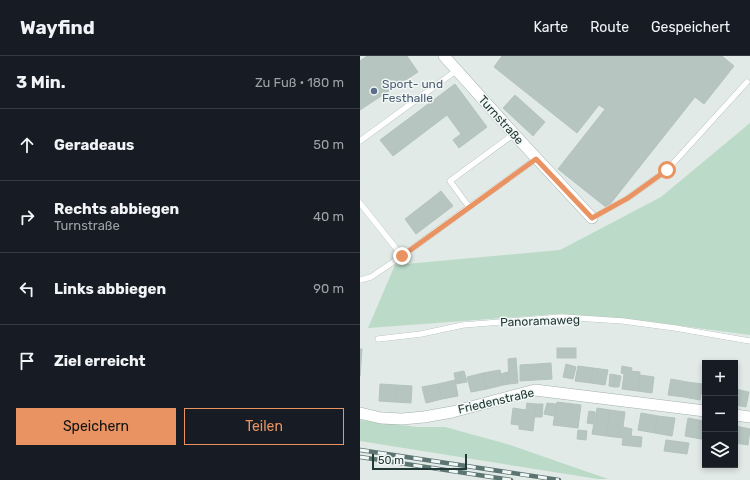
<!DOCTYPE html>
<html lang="de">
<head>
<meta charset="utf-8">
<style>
	body { margin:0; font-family:Rubik,sans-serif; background:#242831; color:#f1f3f6 }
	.controls { position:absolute; right:12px; bottom:12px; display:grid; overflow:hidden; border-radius:0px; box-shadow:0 2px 6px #0003 }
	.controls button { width:36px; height:36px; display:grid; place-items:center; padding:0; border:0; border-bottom:1px solid #363941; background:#171b24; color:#f1f3f6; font:20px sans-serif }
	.scale { position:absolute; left:12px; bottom:10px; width:95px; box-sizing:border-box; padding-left:4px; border:2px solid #223936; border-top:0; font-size:11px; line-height:14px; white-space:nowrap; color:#223936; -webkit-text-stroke:3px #f1f7f5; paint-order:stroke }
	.stop { position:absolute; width:12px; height:12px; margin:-9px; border:3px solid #e89361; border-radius:50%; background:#fff }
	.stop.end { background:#e89361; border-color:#fff; box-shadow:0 1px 4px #0008 }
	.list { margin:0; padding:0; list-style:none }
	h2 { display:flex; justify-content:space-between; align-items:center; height:52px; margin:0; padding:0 16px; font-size:17px }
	h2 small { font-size:13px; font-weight:400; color:#9ea1a6 }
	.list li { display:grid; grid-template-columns:26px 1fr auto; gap:12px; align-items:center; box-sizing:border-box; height:72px; padding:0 16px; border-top:1px solid #363941 }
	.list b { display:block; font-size:15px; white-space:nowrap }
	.list p { margin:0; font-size:13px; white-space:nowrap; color:#9ea1a6 }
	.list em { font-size:13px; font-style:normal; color:#9ea1a6 }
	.actions { display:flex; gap:8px; padding:12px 16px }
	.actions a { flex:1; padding:9px 0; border:1px solid #e89361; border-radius:0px; text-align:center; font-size:14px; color:#e89361 }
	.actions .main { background:#e89361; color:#111 }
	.icon { flex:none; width:22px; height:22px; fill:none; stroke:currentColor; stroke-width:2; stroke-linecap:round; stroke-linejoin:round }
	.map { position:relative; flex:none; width:390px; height:424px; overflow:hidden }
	header { display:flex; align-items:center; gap:24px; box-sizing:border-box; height:56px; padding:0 20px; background:#171b24; border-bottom:1px solid #363941 }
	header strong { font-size:19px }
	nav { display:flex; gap:22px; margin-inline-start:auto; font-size:14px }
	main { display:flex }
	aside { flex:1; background:#171b24 }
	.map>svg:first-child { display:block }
	.green { fill:#bbdac7 }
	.building { fill:#b6c5c0; stroke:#b4c3bf }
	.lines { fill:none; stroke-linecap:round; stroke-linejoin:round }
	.service-casing { stroke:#a4b1ae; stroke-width:6 }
	.minor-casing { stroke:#a4b1ae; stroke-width:12 }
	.service { stroke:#fff; stroke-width:5.5 }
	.minor { stroke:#fff; stroke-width:11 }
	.rail-casing { stroke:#5d7572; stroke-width:4.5 }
	.rail { stroke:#f1f7f5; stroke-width:3; stroke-dasharray:9; stroke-linecap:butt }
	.route { stroke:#e89361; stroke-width:5 }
	.service-dot { fill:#5c6f8a; stroke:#f1f7f5; stroke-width:1.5 }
	.labels { text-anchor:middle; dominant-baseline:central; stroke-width:3; stroke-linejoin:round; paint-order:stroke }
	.service-label { font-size:12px; fill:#4e5e75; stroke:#f1f7f5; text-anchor:start }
	.street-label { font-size:12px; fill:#223936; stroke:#f1f7f5 }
</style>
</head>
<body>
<header>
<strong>Wayfind</strong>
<nav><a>Karte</a><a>Route</a><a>Gespeichert</a></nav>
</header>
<main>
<aside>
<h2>3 Min.<small>Zu Fuß · 180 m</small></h2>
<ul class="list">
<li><svg class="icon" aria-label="ahead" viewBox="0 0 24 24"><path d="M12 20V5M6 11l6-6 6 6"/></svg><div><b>Geradeaus</b></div><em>50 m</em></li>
<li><svg class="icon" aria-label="right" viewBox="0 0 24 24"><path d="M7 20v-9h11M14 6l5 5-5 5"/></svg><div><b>Rechts abbiegen</b><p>Turnstraße</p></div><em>40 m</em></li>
<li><svg class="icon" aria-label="left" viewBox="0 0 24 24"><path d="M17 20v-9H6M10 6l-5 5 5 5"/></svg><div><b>Links abbiegen</b></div><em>90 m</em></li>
<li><svg class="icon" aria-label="arrive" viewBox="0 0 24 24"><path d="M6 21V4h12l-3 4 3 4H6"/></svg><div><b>Ziel erreicht</b></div></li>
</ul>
<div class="actions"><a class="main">Speichern</a><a>Teilen</a></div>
</aside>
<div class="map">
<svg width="390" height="424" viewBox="0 0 390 424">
	<rect width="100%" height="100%" fill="#e1eae7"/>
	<g class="green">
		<path d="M390,67v212l-83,-11 -110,-10 -189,14 27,-63 165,-15 101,-53z"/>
		<path d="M0,364l57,7h28l62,17 101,35h-10l-238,-38z"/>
	</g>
	<g class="building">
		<path d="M7,0h40l11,16 -58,38v-49z"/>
		<path d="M142,0h145l-42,53 -6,-4 -22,28 -83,-66z"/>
		<path d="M287,0h75l12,10 -30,38 -9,-7 -88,111 -49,-39z"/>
		<path d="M95,28l32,43 -28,21 -6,-8 8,-6 -14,-19 -54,41 -13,-16z"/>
		<path d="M155,39l30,27 -12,14 -30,-28z"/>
		<path d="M81,135l12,15 -37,28 -11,-15z"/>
		<rect x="197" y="292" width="19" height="10"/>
		<path d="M0,293h2l-2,27z"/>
		<path d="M156,302l2,25 -9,1 -1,-25z"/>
		<path d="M191,307l1,16 -16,1v-16z"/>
		<path d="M176,308v16l-16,1v-16z"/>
		<path d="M206,308l10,3 -3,12 -10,-2z"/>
		<path d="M218,310l15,2 -2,15 -16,-2z"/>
		<path d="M262,310l10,2 -1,3 9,1 -2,19 -16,-2 2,-15 -3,-1z"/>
		<path d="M233,312l15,2 -3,15 -14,-2z"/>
		<path d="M140,314l3,15 -16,4 -4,-16z"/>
		<path d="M104,315l3,11 -6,1 -2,-11z"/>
		<path d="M99,316l2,11 -5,1 -2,-11z"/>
		<path d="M148,316l1,12 -6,1 -3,-11z"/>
		<path d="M123,317l4,16 -16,3 -4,-15z"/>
		<path d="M250,318l6,1 -2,12 -5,-1z"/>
		<path d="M256,319l5,1 -2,11h-5z"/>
		<path d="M280,319l14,2 -2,16 -14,-2z"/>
		<path d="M311,323l16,3 -3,15 -16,-2z"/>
		<path d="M95,324l3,16 -16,3 -4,-15z"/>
		<path d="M327,326l16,2 -3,16 -16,-3z"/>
		<path d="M20,328l16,1 -1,17 -16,-1z"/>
		<path d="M78,328l4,15 -16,4 -4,-16z"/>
		<path d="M36,329l16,1 -1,17 -16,-1z"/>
		<path d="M375,333l14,3 -3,15 -11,-2z"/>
		<path d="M197,346l24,3 -3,23 -25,-3z"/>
		<path d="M167,347l9,1 -3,27 -14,-2v-4l-8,-1 2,-16 13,2z"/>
		<path d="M187,347l9,1 -2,12 -10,-2z"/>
		<path d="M176,348h7l-1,13h-7z"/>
		<path d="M237,352l13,2 -4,26 -14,-2z"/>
		<path d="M250,354l15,2 -2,15 9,2 -1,7 11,1 -1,10 -19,-2 1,-7 -17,-2z"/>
		<path d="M229,355l6,1 -2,12 -6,-1z"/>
		<path d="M281,357l17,3 -3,17 -17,-3z"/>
		<path d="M298,360l17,2 -3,18 -17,-3z"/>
		<path d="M328,362l16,3 -3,18 -16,-3z"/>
		<path d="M344,365h1v18h-4z"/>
		<path d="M376,370l14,3 -2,16 -13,-2z"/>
		<path d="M218,374l9,1 -1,9 -9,-1z"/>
		<path d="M306,384l23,3 -2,11 -23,-3z"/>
	</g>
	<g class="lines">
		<g class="service-casing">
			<g id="service">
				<path d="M154,78l-64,47 19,26 67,-48"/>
				<path d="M0,85l97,-71"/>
				<path d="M0,147l42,53 -31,21 -11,3"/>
				<path d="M232,162l36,-20 39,-28 80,-88"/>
				<path d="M42,200l67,-49"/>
				<path d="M18,283l43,-5 42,-9 99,-8 61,4 52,7 75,13"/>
			</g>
		</g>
		<g class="minor-casing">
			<g id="minor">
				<path d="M84,0l70,78 78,84"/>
				<path d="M0,357l21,5 21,1 22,-2 28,-5 83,-22 170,21"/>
				<path d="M375,359l15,2"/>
			</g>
		</g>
		<use href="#service" class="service"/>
		<use href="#minor" class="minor"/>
		<g class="rail-casing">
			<g id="rail">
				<path d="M0,394l199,30"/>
				<path d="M0,401l151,23"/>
			</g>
		</g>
		<use href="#rail" class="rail"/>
	</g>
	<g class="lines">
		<path class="route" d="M42,200l134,-97 56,59 36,-20 39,-28"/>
	</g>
	<circle class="service-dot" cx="14" cy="35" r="4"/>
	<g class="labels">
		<g class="service-label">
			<text x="22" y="28">Sport- und<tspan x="22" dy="14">Festhalle</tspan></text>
		</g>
		<g class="street-label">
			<text transform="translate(141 64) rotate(48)">Turnstraße</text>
			<text transform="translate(180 265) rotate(-2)">Panoramaweg</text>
			<text transform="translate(136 345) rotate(-13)">Friedenstraße</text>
		</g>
	</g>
</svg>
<div class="controls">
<button>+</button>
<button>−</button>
<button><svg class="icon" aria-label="layers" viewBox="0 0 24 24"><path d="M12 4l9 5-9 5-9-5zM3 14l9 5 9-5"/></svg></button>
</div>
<div class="scale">50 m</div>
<div class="stop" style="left:307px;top:114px"></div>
<div class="stop end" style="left:42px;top:200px"></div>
</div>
</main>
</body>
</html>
